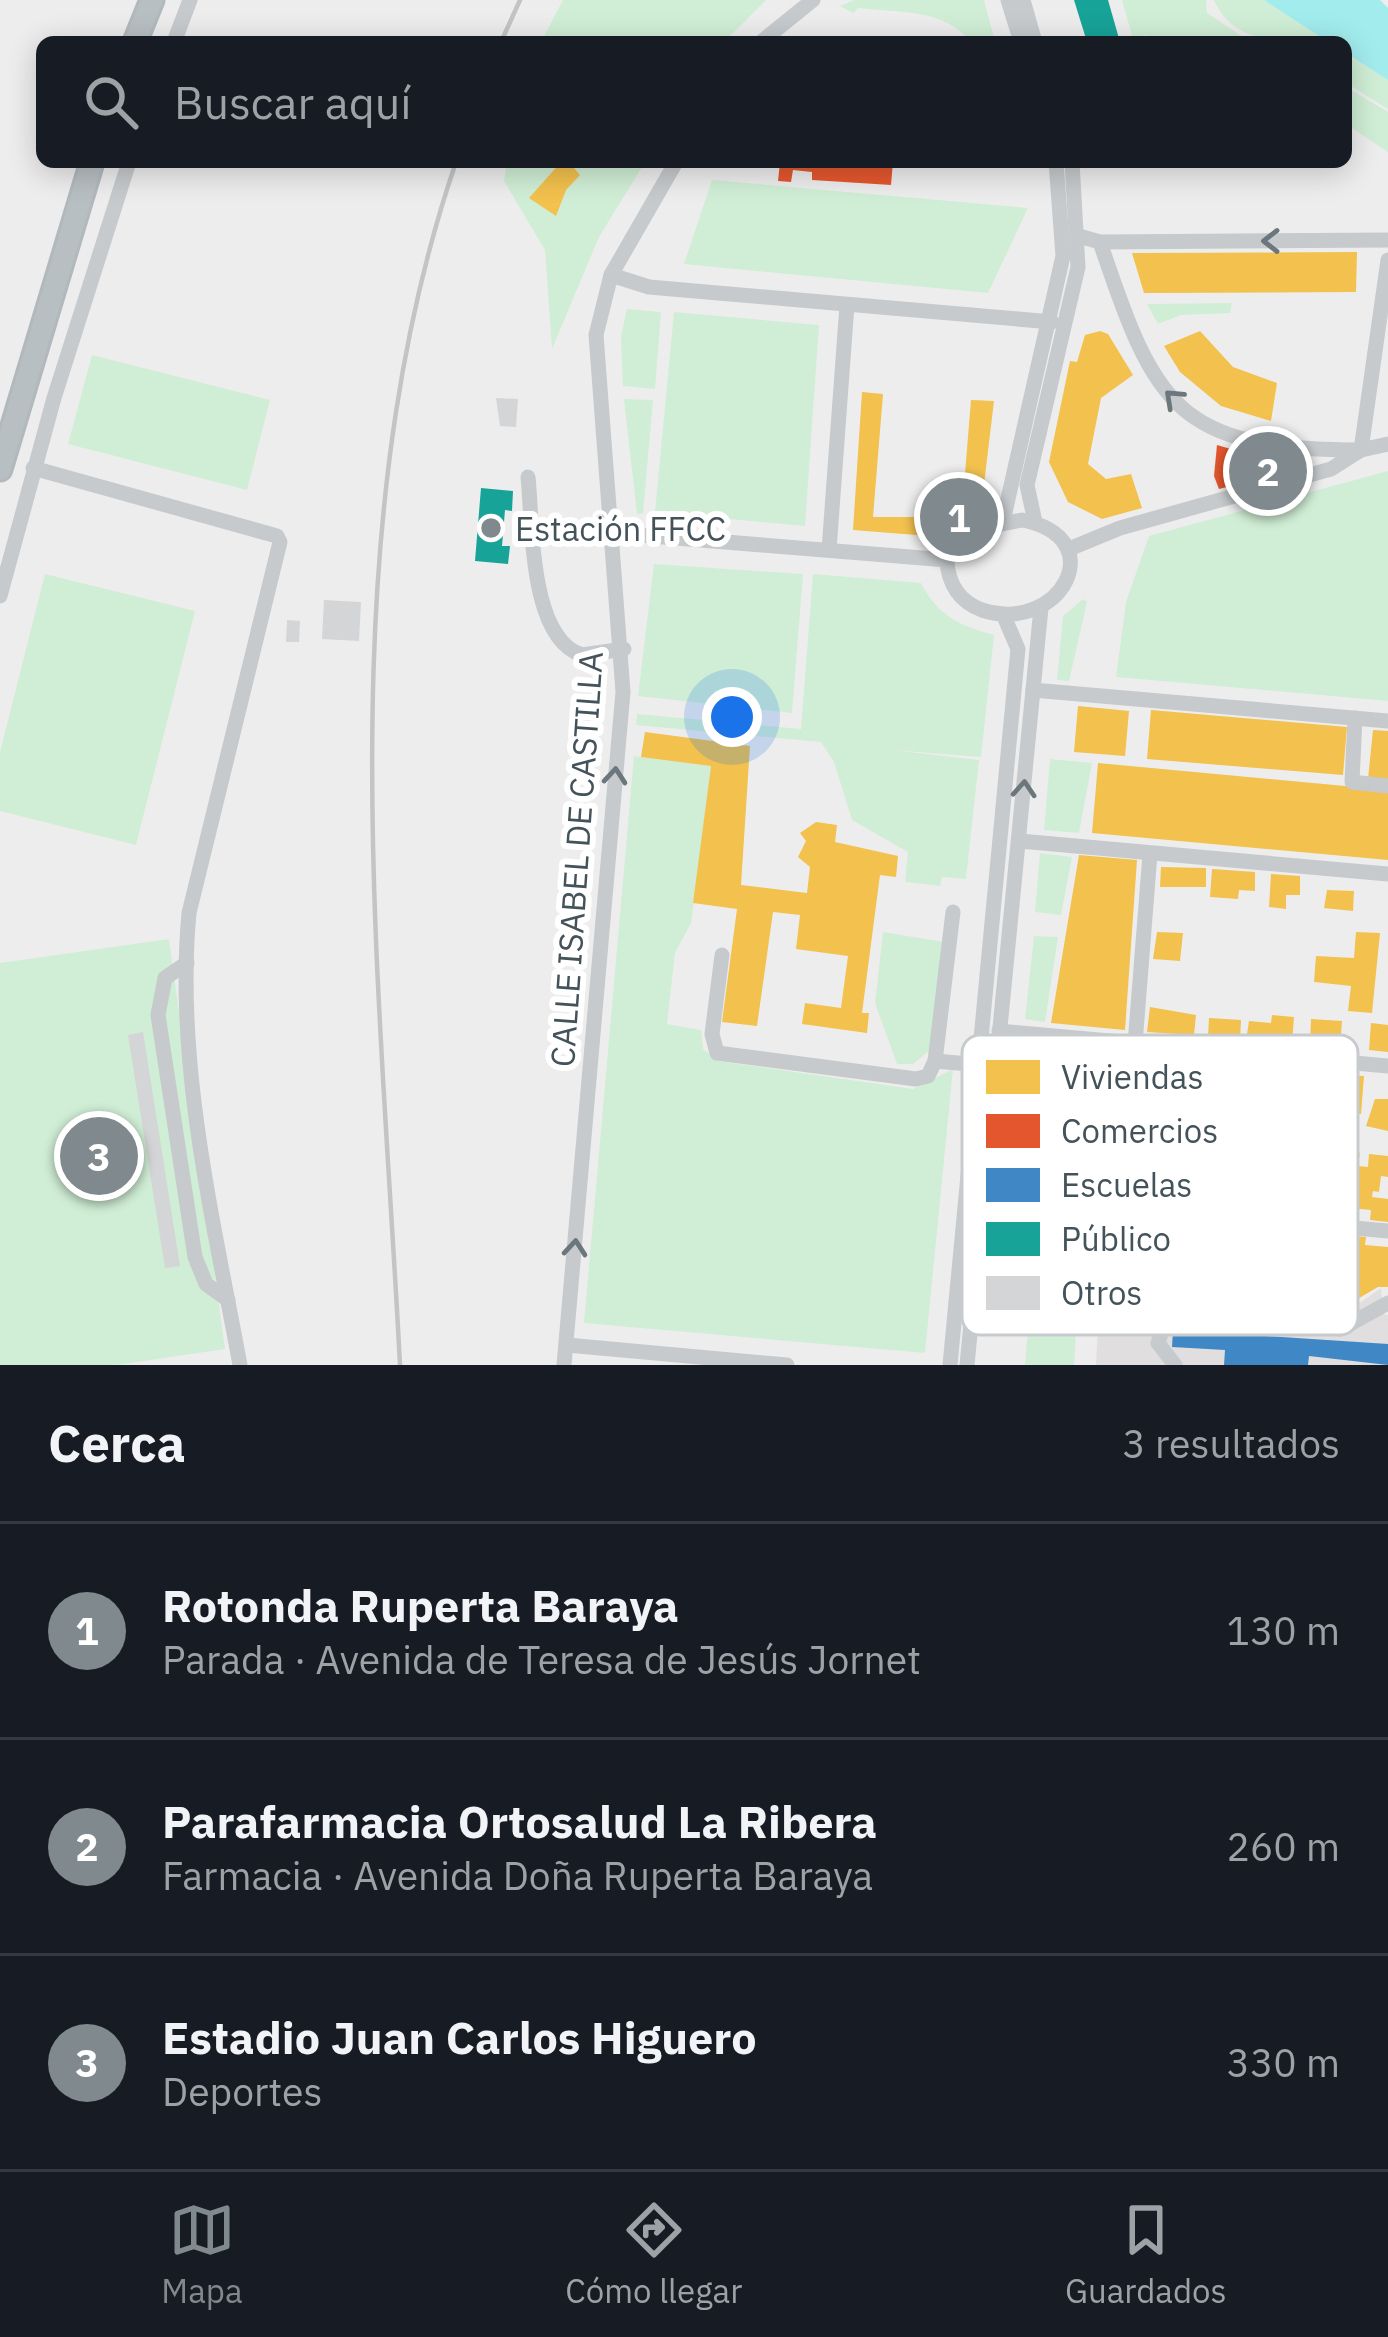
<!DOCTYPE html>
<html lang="es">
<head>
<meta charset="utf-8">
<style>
	body { margin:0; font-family:"IBM Plex Sans",sans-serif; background:#20242c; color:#f1f3f6 }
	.you { position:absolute; left:732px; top:717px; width:42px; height:42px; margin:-30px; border:9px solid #fff; border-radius:50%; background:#1a73e8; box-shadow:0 0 0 18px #1a73e833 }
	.badge { display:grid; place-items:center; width:78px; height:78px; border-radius:50%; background:#80898d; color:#fff; font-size:39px; font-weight:700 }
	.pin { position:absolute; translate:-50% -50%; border:6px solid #fff; box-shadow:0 3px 12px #0006 }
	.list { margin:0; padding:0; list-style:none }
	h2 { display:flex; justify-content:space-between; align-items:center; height:156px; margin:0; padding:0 48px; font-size:51px }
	h2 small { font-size:39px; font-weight:400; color:#9ea1a6 }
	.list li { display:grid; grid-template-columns:78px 1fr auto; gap:36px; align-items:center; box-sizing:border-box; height:216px; padding:0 48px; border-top:3px solid #363941 }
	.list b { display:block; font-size:45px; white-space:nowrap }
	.list p { margin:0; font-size:39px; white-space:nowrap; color:#9ea1a6 }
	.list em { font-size:39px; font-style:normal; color:#9ea1a6 }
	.icon { flex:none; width:66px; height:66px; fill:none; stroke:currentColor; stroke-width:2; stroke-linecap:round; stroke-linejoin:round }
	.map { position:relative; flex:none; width:1388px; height:1365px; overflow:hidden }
	.search { position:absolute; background:#171b24; box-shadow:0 6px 30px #0003; left:36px; right:36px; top:36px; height:132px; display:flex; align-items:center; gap:30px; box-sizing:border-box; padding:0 42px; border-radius:18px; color:#9ea1a6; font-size:45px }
	.sheet { height:804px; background:#171b24 }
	nav { display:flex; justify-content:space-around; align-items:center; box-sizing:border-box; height:168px; border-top:3px solid #363941; background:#171b24; font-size:33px; color:#9ea1a6 }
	nav a { display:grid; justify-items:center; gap:6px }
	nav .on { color:#80898d }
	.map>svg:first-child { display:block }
	.education { fill:#e0dedf }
	.green { fill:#d0eed5 }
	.water { fill:#a2ecee }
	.homes { fill:#f2c14e }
	.shops { fill:#e4572e }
	.schools { fill:#3f88c5 }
	.public { fill:#17a398 }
	.building { fill:#d3d5d6 }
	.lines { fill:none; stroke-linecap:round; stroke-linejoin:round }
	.highway-casing { stroke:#b2b9bd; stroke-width:27 }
	.minor { stroke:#c6cacc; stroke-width:15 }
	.highway { stroke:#b8bfc2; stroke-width:21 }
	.rail { stroke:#c2c4c6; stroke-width:4.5 }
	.oneway { stroke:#6b777c }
	.poi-dot { fill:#80898d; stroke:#fff; stroke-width:4.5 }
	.labels { text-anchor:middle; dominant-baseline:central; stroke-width:12; stroke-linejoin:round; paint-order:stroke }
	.poi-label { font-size:33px; fill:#44535a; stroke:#fff; text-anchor:start }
	.street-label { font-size:33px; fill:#44535a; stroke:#fff }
	.key { fill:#fff; stroke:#c7cbce; stroke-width:3 }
	.key-label { font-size:33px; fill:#44535a }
</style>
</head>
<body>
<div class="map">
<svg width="1388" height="1365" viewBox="0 0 1388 1365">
	<rect width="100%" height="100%" fill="#eeeded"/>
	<path class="education" d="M1381,1288l2,26 5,1v50h-292l2,-40 -10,-28 248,15 1,7z"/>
	<g class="green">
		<path d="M563,0h203l-42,42h-183z"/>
		<path d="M854,0h130l11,42h-24c-28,-34 -71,-29 -113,-34l-5,5 -13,-7z"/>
		<path d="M1122,0h84l1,13 43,29h-101l-3,-7 -13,4z"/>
		<path d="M1214,0h50l64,42c-44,0 -95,3 -114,-42z"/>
		<path d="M1346,53l42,27v29l-42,-26z"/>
		<path d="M1346,87l42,25v40l-42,-28z"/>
		<path d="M507,162h138l-46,75 -47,112 -7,-99 -41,-69z"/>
		<path d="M712,180l316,28 -40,85 -304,-29z"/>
		<path d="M1232,303l-2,10 -49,2 -23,9 -11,-20z"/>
		<path d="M627,309l34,3 -6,77 -32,-3 -2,-50z"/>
		<path d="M674,312l145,13 -14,201 -150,-14z"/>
		<path d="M92,355l178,45 -23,90 -179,-46z"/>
		<path d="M624,399l29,1 -10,113 -6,1z"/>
		<path d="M1388,471v230l-272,-24 10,-75 23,-66z"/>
		<path d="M654,564l149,10 -11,139 -154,-17z"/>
		<path d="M45,574l150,37 -59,234 -136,-34v-59z"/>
		<path d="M813,574l108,9c16,32 39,43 73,52l-13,122 -89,-7 87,10 -13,119 -24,-2 -2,9 -35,-4 3,-30 -56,-32 -18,-58 -13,-20 -185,-17 1,-11 164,15z"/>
		<path d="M1083,599l4,3 -18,79 -12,-1 6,-64z"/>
		<path d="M634,756l77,10 -20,157 -16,30 -8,71 34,6 2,19 15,12 195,28 40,-20 -28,284 -341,-30z"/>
		<path d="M1050,759l42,4 -13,70 -35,-3z"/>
		<path d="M1040,853l32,4 -11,58 -26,-3z"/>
		<path d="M883,932l61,10 -13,107 -18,15h-16l-22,-61z"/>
		<path d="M1034,936l24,1 -13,85 -20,-3z"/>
		<path d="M169,939l56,410 -108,16h-117v-402z"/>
		<path d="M1028,1327l48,4 -2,34h-49z"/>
	</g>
	<path class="water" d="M1264,0h116l8,8v72l-42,-27v-11h-18z"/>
	<g class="homes">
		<path d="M561,162h8l11,13 -14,15 -10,26 -27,-18z"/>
		<path d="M1357,252l-1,40 -212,1 -12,-40z"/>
		<path d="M1100,331l8,3 25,41 -32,23 -13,66 18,15 25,-5 11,34 -40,11 -34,-17 -19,-40 21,-101 7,1 8,-27z"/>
		<path d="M1200,331l33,36 44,16 -6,38 -50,-15 -41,-34 -16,-26z"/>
		<path d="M862,392l21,2 -10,123h48l43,-31 7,-86 23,1 -12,100 -33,15 -20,20 -76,-6z"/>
		<path d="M1078,706l51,5 -4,45 -51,-4z"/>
		<path d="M1151,710l196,17 -4,48 -196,-16z"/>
		<path d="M1373,730l15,1v50l-20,-2z"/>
		<path d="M645,732l105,14 -9,139 66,8 3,-26 -12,-10 8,-16 -6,-8 16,-11 21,3 -2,17 63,14 -2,21 -16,-2 -18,138h7l-2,20 -65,-9 3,-21 36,5 7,-52 -52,-7 4,-34 -27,-3 -16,114 -35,-4 15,-113 -44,-6 18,-137 -70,-9z"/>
		<path d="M1098,763l290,27v70l-296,-27z"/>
		<path d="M1079,855l58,5 -12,170 -74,-7z"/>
		<path d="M1161,867l45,1v19h-46z"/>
		<path d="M1212,869l43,3v19l-16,-1 -1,9 -28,-2z"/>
		<path d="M1271,874l29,2v19h-14v14l-17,-2z"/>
		<path d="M1327,890l27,1 -1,20 -29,-3z"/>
		<path d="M1157,932l26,1 -3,28 -27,-2z"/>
		<path d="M1356,932l24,1 -8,80 -24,-2 3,-25 -37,-4 2,-26 38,2z"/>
		<path d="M1150,1007l46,8 -2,20 -47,-3z"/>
		<path d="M1272,1015l22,2 -2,27 -46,-3 3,-20 22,2z"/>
		<path d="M1209,1018l32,2 -1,20 -32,-3z"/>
		<path d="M1311,1019l31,2 -2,27 -30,-2z"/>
		<path d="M1371,1023l17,2v27l-19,-2z"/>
		<path d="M1329,1075l35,1 -3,38 -17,-1 1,-10 -17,-4z"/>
		<path d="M1375,1099h13v32l-22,-5z"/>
		<path d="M1098,1112h7l-2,21 73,7 -1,7 52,4v-7l-24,-2 1,-12 44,4 -1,11 48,4 1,-13 21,2 -1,13 16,1 -3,30 21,2 3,-32 7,1 -2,13 10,1 1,-13 19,2v21l-7,-1 -2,16 -6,-1 -1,6 16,2v23l-18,-2 1,-10 -320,-30 4,-50 41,3z"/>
		<path d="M1065,1216l276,26 1,-7 24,2 -1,8 23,2v40h-10l-41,24 -249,-15z"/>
	</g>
	<g class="shops">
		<path d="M780,162h113l-2,23 -79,-5v-8l-19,-2 -2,12 -13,-1z"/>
		<path d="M1217,445l55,16 2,14 -55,14 -5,-13z"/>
	</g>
	<path class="schools" d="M1173,1330l215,14v21l-79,-9 -1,9h-84l1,-15 -53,-3z"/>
	<g class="public">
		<path d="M1074,0h34l12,42h-33z"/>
		<path d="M481,488l32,3 -1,20 -7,-1 -3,36h8l-2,18 -33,-3z"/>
	</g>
	<g class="building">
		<path d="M496,398l22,1 -2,28 -16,-1z"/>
		<path d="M324,600l37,2 -2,39 -37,-2z"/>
		<path d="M287,620l13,1 -1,21h-13z"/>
		<path d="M143,1032l37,234 -15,2 -37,-233z"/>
	</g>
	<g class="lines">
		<g class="highway-casing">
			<g id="highway">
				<path d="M135,42l17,-42"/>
				<path d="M0,469l92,-307"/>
			</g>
		</g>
		<g class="minor">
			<path d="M1008,0l13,42"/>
			<path d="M1023,0l12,42"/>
			<path d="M174,42l16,-42"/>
			<path d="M761,42l52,-42"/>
			<path d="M1079,236l21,6c55,164 76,208 261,208"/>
			<path d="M1100,242l288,-2"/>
			<path d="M611,275l38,12 403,35"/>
			<path d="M1361,450l27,-190"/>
			<path d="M33,468l244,68 3,6 -91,371c-14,150 24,305 51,452"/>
			<path d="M528,477c5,48 1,161 54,178l42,-6"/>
			<path d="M1022,520c92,18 38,115 -40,90 -22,-8 -34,-26 -35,-50l28,-31z"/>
			<path d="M1003,521l60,-265 -7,-94"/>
			<path d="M1035,522l-8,-37 51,-218 -6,-105"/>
			<path d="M615,533l332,27"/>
			<path d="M1069,549l51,-21 211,-59 30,-19 27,-6"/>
			<path d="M829,550l18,-245"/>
			<path d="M0,596l54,-198 75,-236"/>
			<path d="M1033,690l355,31"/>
			<path d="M1355,718l-3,64 36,4"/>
			<path d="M1020,841l368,33"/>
			<path d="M722,955l-10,79 5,19 199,26 12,-3 7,-15 18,-149"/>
			<path d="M187,963l-22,15 -7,37 37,242 11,27 22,16"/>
			<path d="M999,1031l389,35"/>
			<path d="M1135,1044l15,-190"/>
			<path d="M935,1061l46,4"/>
			<path d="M984,1194l404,37"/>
			<path d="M567,1345l220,20"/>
			<path d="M564,1365l59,-673 -27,-357 15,-60 65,-113"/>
			<path d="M950,1365l68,-716 -15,-35"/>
			<path d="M967,1365l74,-757"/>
			<path d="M1175,1365l-17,-22 7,-21 11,-5 165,12 47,-26"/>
		</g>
		<use href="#highway" class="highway"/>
		<g class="rail">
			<path d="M501,42l19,-42"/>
			<path d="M400,1365c-20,-391 -73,-825 56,-1203"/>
		</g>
	</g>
	<defs><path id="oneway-chevron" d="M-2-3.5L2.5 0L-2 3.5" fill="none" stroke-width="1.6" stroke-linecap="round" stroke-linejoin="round" transform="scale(3)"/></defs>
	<g class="oneway">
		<use href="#oneway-chevron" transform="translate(1271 241) rotate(180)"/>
		<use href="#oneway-chevron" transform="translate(1173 398) rotate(-137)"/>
		<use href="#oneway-chevron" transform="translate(615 776) rotate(-85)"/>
		<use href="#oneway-chevron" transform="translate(1024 789) rotate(-86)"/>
		<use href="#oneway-chevron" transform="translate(575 1248) rotate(-85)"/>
	</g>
	<circle class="poi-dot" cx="491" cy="528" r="12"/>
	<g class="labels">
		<g class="poi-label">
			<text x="515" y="528">Estación FFCC</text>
		</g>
		<g class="street-label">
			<text transform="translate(576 859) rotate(-86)">CALLE ISABEL DE CASTILLA</text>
		</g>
	</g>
	<rect x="962" y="1035" width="396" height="300" rx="18" class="key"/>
	<rect x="986" y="1060" width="54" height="34" fill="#f2c14e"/>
	<rect x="986" y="1114" width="54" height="34" fill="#e4572e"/>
	<rect x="986" y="1168" width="54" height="34" fill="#3f88c5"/>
	<rect x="986" y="1222" width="54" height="34" fill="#17a398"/>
	<rect x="986" y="1276" width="54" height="34" fill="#d3d5d6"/>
	<g class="key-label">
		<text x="1061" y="1089">Viviendas</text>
		<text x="1061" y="1143">Comercios</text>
		<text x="1061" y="1197">Escuelas</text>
		<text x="1061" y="1251">Público</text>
		<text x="1061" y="1305">Otros</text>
	</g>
</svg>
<div class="you"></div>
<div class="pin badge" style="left:959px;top:517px">1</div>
<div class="pin badge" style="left:1268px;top:471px">2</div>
<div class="pin badge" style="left:99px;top:1156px">3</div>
<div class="search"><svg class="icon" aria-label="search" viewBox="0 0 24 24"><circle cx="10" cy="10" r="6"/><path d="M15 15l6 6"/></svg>Buscar aquí</div>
</div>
<section class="sheet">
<h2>Cerca<small>3 resultados</small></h2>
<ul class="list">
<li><span class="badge">1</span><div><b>Rotonda Ruperta Baraya</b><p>Parada · Avenida de Teresa de Jesús Jornet</p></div><em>130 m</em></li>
<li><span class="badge">2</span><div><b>Parafarmacia Ortosalud La Ribera</b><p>Farmacia · Avenida Doña Ruperta Baraya</p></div><em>260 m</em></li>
<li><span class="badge">3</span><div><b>Estadio Juan Carlos Higuero</b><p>Deportes</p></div><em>330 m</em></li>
</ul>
</section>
<nav>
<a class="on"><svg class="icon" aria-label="map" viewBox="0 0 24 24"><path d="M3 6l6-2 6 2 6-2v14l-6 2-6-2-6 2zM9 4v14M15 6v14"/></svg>Mapa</a>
<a><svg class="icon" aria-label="directions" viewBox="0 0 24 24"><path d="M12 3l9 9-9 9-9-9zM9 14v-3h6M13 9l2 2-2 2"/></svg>Cómo llegar</a>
<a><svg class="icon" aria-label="saved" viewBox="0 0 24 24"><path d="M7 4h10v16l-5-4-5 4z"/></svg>Guardados</a>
</nav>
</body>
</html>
